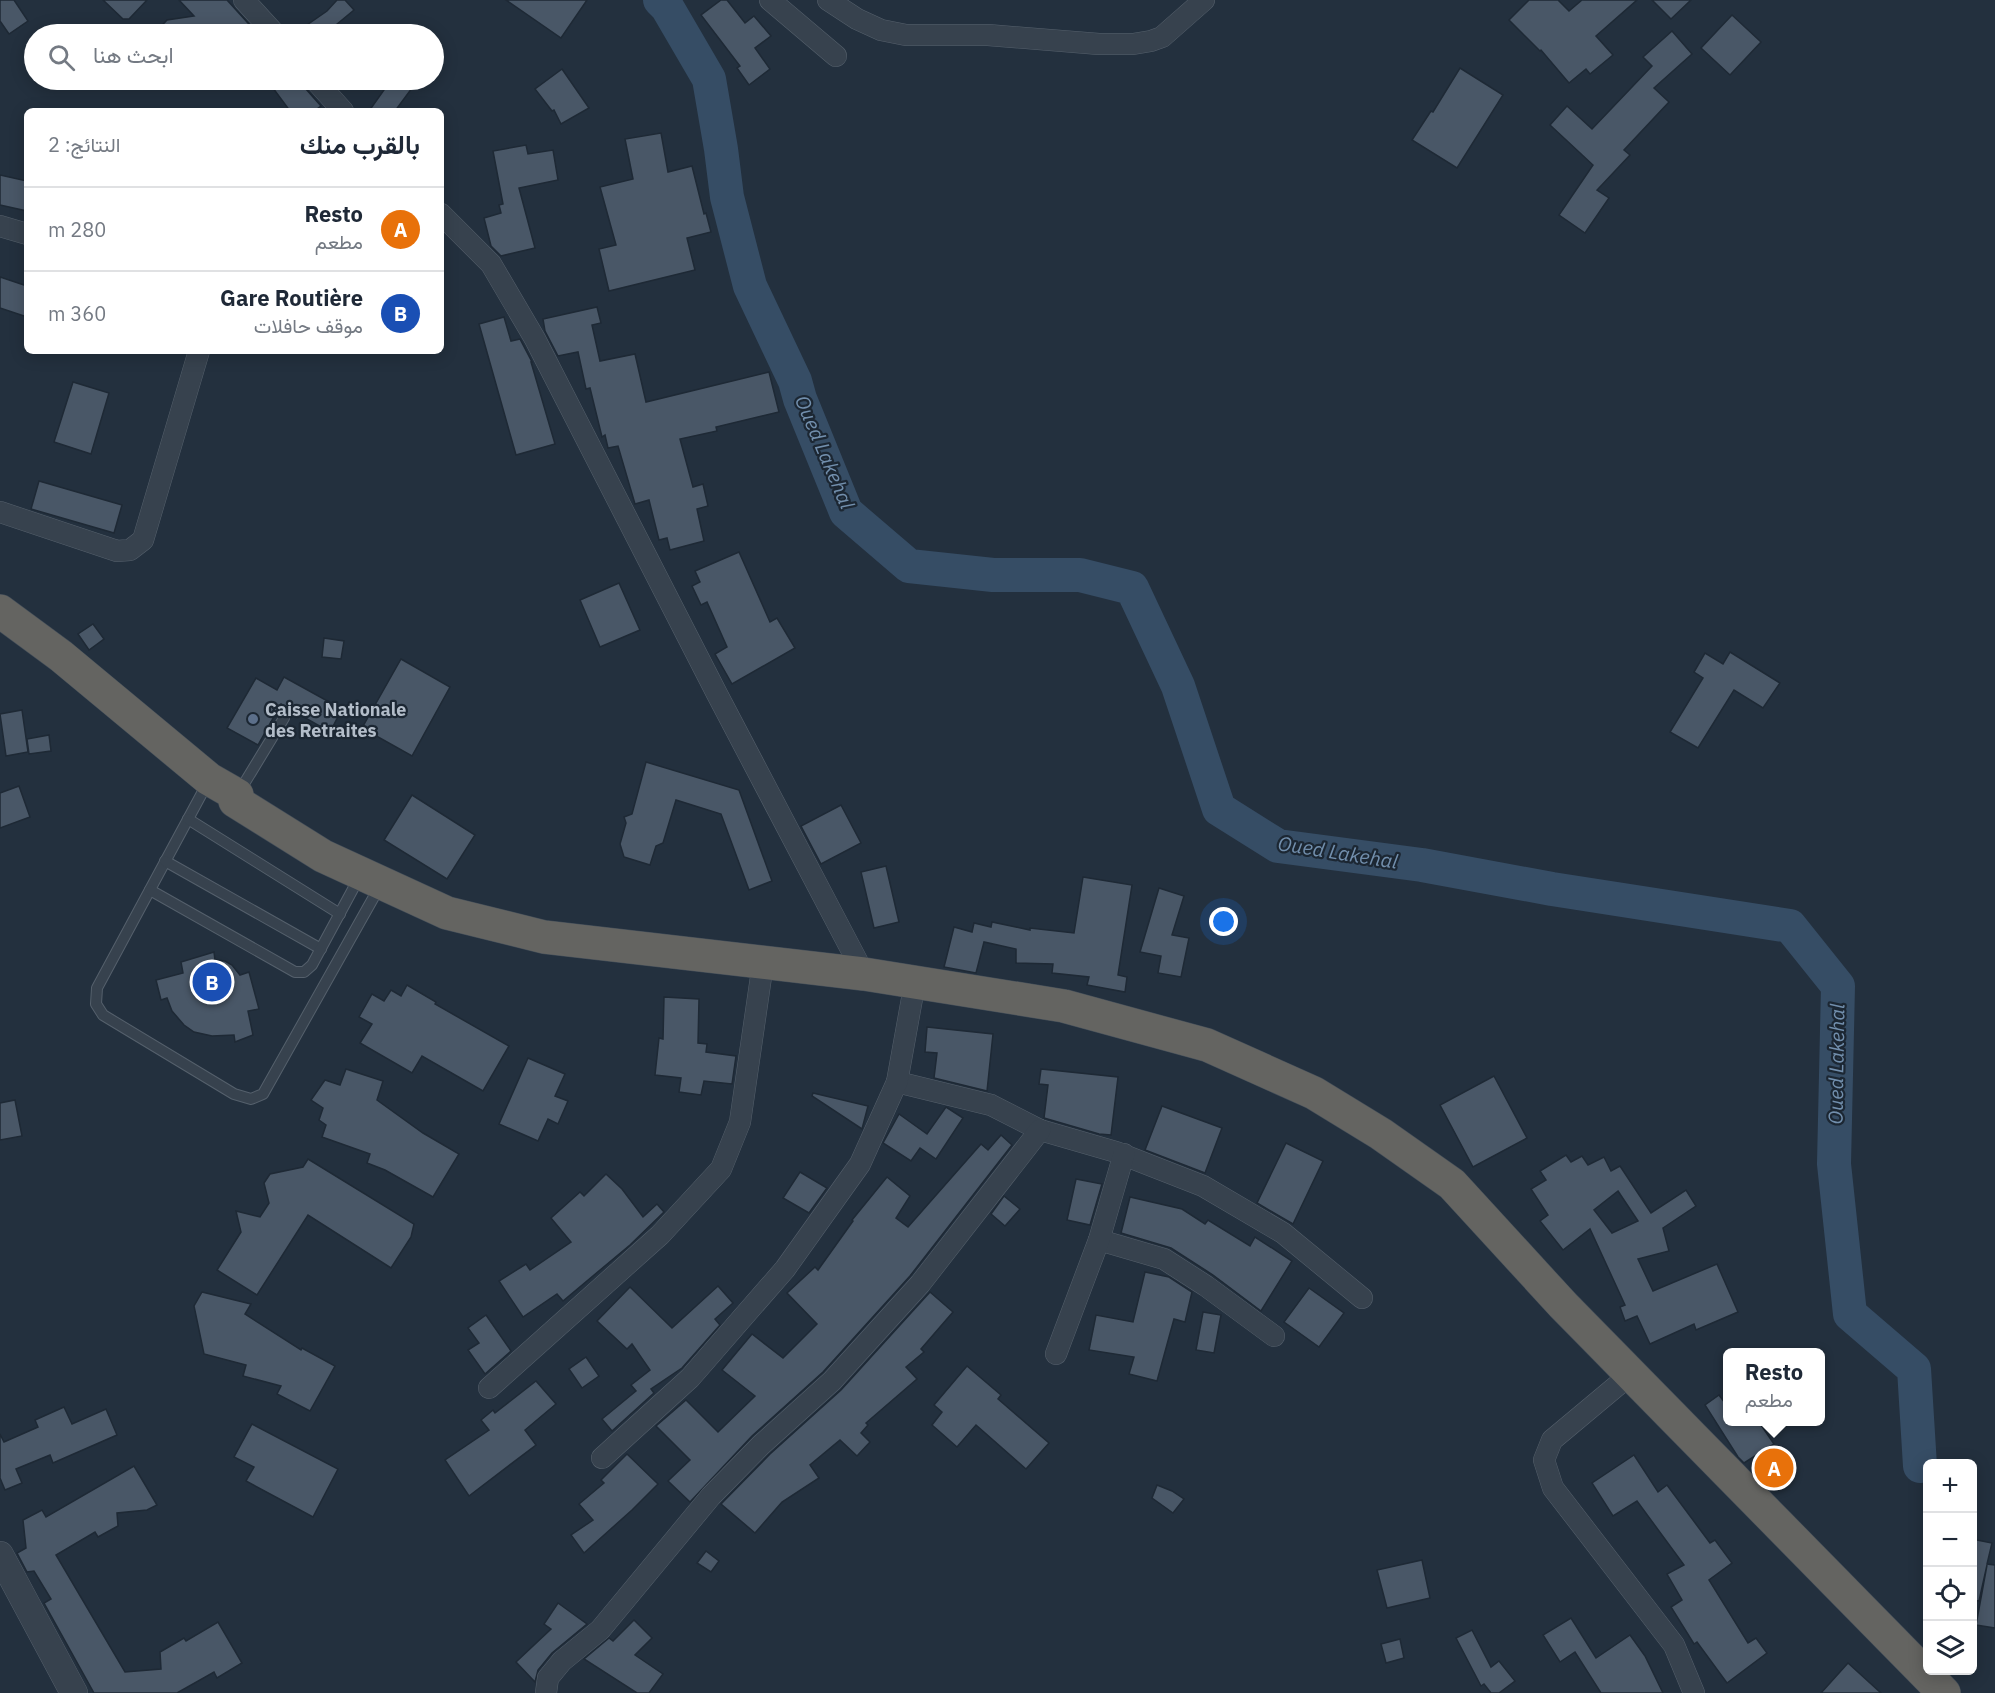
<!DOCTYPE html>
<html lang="ar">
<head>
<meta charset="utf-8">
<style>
	body { margin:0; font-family:"IBM Plex Sans",Vazirmatn,sans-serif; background:#f2f2f3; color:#1f2937; direction:rtl }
	.controls { position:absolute; right:18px; bottom:18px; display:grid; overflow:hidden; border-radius:9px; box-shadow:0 3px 15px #0003 }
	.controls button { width:54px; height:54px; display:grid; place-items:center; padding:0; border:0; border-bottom:2px solid #e0e1e3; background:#fff; color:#1f2937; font:30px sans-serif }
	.you { position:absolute; left:1224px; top:922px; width:21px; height:21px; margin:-15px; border:4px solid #fff; border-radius:50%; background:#1a73e8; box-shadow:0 0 0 9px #1a73e833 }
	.badge { display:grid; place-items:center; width:39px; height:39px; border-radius:50%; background:#ea580c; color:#fff; font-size:20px; font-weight:700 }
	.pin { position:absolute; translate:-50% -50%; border:3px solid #fff; box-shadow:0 2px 6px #0006 }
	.popup { position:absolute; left:1723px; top:1348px; width:102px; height:78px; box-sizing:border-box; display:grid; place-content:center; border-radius:9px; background:#fff; filter:drop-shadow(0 2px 4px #0005); font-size:20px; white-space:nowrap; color:#747a83 }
	.popup b { font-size:22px; color:#1f2937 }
	.popup::after { content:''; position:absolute; left:50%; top:100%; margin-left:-12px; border:12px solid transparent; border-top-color:#fff }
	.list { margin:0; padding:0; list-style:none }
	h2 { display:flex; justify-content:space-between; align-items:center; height:78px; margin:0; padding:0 24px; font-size:26px }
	h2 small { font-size:20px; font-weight:400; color:#747a83 }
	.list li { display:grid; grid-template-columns:39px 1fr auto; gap:18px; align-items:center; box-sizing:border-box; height:84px; padding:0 24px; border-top:2px solid #e0e1e3 }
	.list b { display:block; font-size:22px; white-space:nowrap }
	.list p { margin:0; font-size:20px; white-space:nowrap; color:#747a83 }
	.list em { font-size:20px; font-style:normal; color:#747a83 }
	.icon { flex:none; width:33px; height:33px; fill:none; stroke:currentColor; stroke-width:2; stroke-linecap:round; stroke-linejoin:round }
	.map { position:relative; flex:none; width:1995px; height:1693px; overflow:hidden; direction:ltr }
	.search { position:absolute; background:#fff; box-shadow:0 3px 15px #0003; left:24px; top:24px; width:420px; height:66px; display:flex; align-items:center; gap:15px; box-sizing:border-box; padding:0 21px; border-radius:33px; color:#747a83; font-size:22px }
	.panel { position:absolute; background:#fff; box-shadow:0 3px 15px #0003; left:24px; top:108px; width:420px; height:246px; border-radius:9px; direction:rtl }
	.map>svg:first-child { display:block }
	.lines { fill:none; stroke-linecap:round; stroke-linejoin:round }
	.river { stroke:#364d65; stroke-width:34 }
	.building { fill:#495767; stroke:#1e2935; stroke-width:1.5; fill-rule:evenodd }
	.service-casing { stroke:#55606c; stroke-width:12 }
	.minor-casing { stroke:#55606c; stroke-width:22 }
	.tertiary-casing { stroke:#55606c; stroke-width:28 }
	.trunk-casing { stroke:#424d59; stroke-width:34 }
	.service { stroke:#37424e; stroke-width:10 }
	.minor { stroke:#37424e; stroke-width:21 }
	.tertiary { stroke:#37424e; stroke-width:27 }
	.trunk { stroke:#646461; stroke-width:33 }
	.service-dot { fill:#5c6f8a; stroke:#1c2733; stroke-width:2 }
	.labels { text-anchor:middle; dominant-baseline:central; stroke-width:4.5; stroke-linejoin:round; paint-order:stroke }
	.poi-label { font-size:18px; font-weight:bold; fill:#b3bdc9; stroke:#1c2733; text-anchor:start }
	.water-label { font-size:20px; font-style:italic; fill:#728fad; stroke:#1c2733 }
</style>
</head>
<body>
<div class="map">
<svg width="1995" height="1693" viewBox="0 0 1995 1693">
	<rect width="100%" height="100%" fill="#23303e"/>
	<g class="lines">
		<path class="river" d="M660,0l7,7 42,72 12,70 6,48 23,89 45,95 5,18 46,113 63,54 84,9h87l52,13 46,98 41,123 59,37 144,19 130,24 238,37 48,60 -4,178 16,150 64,55 6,97"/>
	</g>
	<g class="building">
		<path d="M0,0h14l14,21 -19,13 -9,-13z"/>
		<path d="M103,0h44l-18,19h-6z"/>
		<path d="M179,0h48l31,34h-104l13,-14 27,-4z"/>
		<path d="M337,0h8l9,10 -29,24h-31l33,-23z"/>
		<path d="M506,0h81l-26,38z"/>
		<path d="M721,0h6l18,23 9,-7 17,20 -16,12 15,21 -21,16 -12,-17 3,-2 -39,-51z"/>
		<path d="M1529,0h29l11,11 13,-11h55l-41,36 17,19 -23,19 -4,-5 -17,14 -28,-33 -1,1 -31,-31z"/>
		<path d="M1652,0h39l-20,19z"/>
		<path d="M1732,15l29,27 -31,33 -29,-27z"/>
		<path d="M1672,31l20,23 -38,34 15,14 -45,48 6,5 -33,35 12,8 -24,35 -26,-18 34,-50 -43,-40 17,-19 25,23 60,-63 -9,-9z"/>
		<path d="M1460,68l43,27 -46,73 -45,-28 19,-29 2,1z"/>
		<path d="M562,69l27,39 -28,16 -7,-14 -2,1 -17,-22z"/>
		<path d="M267,80h36l3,9 15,17 -7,5h-24z"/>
		<path d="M391,80h27l-23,31h-26z"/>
		<path d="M661,133l7,39 24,-6 12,48 2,-1 5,19 -24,6 8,32 -86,21 -10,-42 17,-4 -16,-58 33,-8 -8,-40z"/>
		<path d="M526,145l2,9 25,-4 5,30 -39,8 16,60 -34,8 -10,-10 -7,-28 17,-5 -2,-8 4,-1 -10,-53z"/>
		<path d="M0,175l27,6v30l-27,-6z"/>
		<path d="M0,277l27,9v31l-27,-9z"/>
		<path d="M597,307l4,16 -9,2 8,36 35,-7 11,48 123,-30 10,40 -63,15 1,4 -37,8 13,48 10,-3 5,22 -11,3 7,32 -34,9 -3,-12 -8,2 -10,-40 -14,4 -17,-58 -10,2 -3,-13 -3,2 -12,-49 -4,1 -8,-37 -20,4 -13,-25 -2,-12z"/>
		<path d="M504,317l7,24 9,-2 12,23h-1l24,82 -39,11 -37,-131z"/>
		<path d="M73,382l36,11 -18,61 -37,-12z"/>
		<path d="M39,481l83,24 -8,28 -83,-24z"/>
		<path d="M739,552l31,70 7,-4 18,30 -63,36 -17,-30 12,-7 -20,-45 -6,3 -9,-19 8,-4 -5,-11z"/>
		<path d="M619,583l21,47 -40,17 -20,-47z"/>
		<path d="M93,624l11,15 -15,11 -11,-16z"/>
		<path d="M324,638l20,3 -3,18 -19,-2z"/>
		<path d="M1730,652l50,31 -17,25 -29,-18 -36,58 -28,-16 33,-54 -9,-6 11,-19 18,11z"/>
		<path d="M401,659l49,28 -38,69 -50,-28z"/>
		<path d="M284,677l58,32 -12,23 -49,-28 -23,41 -31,-17 29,-50 21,12z"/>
		<path d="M22,710l6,42 -22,4 -6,-42z"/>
		<path d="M49,735l2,16 -22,3 -2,-15z"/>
		<path d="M646,762l93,28 33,91 -23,9 -28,-76 -45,-14 -13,43 -7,3 -6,19 -26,-8 -4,-13 6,-21 -2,-6 8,-3z"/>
		<path d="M19,786l11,31 -30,11v-35z"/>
		<path d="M412,795l63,40 -28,44 -63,-39z"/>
		<path d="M841,805l20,38 -40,21 -20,-38z"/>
		<path d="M886,866l13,56 -25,6 -13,-56z"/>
		<path d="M1083,877l49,8 -14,90 9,2 -2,15 -38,-7 2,-8 -37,-4 1,-9 -37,-1v-14l-32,-7 -8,31 -32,-6 10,-40 18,5 2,-9 17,4 1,-5 38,8v-2l44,5z"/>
		<path d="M1159,888l25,8 -12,39 17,3 -8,39 -23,-4 3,-17 -21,-4z"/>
		<path d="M214,952l1,8 10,1 7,4 8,10 9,-3 10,37 -11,2 5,24 -18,7 -1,-7 -22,1 -18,-4 -10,-7 -12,-14 -5,-13 -6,2 -5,-20 27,-7 -2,-11z"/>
		<path d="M407,985l29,17 -1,2 74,42 -26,45 -61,-35 -10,17 -52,-30 12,-19 -13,-7 13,-23 12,7 7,-11 10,6z"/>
		<path d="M664,997l35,2 -1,44 9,1 -1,8 30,4 -4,28 -28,-3 -3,14 -22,-3 2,-14 -26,-3 4,-37 4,1z"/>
		<path d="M927,1027l66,7 -6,57 -53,-13 3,-25 -12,-1z"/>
		<path d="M528,1058l37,16 -10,22 13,5 -10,23 -10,-5 -10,22 -39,-17z"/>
		<path d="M346,1069l37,12 -6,19 46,33 36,21 -26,43 -48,-27 -18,-7 3,-9 -48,-17 4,-12 -7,-5 4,-12 -12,-8 14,-20 15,5z"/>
		<path d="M1041,1069l77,8 -7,58 -12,-1 -55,-16 4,-33 -9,-1z"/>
		<path d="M1494,1076l33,62 -54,29 -33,-62z"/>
		<path d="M813,1093l55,13 -6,23 -50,-33z"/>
		<path d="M15,1100l7,36 -22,4v-37z"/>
		<path d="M1162,1106l60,22 -17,45 -60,-23z"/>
		<path d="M946,1107l17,11 -27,41 -16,-11 -9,13 -28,-18 16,-29 28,20z"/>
		<path d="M1001,1135l11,10 -102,131 -87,96 -71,64 -62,66 -22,-21 22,-21 -34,-34 30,-26 32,32 37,-36 -33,-26 30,-36 31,24 34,-34 -30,-31 28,-26 3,3 35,-49 -1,-1 35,-43 23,19 -14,22 12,9 73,-83 7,6z"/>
		<path d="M1286,1143l37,18 -30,63 -36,-21z"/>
		<path d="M1566,1155l5,7 11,-6 6,9 16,-8 7,14 9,-5 31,47 35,-23 10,16 -33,22 6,23 -31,8 15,32 64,-27 21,48 -42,18 -2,-6 -44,20 -13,-28 -12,5 -5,-14 5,-2 -35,-76 -27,21 -23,-29 8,-6 -17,-26 15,-9 -6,-9zM1618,1191l20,30 -26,12 -18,-23z"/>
		<path d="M308,1159l106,65 -3,13 -20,31 -83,-53 -51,80 -40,-25 24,-38 -5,-21 24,6 9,-14 -5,-20 6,-9 33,-7z"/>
		<path d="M800,1172l27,16 -18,25 -26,-15z"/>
		<path d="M606,1174l16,15 21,28 14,-13 7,8 -34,33 -67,56 -6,-7 -34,23 -24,-36 27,-17 4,6 41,-28 -20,-24 29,-26 4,4z"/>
		<path d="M1076,1179l26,5 -12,41 -23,-5z"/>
		<path d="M1004,1196l16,13 -15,17 -14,-12z"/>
		<path d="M1130,1197l52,12 23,15 3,-4 42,26 5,-9 37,24 -31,50 -48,-36 -42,-27 -50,-15z"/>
		<path d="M1145,1272l24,5 23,15 -7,30 -11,-3 -17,62 -28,-7 5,-17 -45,-7 7,-35 37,7z"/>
		<path d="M718,1286l15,17 -18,16 5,6 -38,43 -31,21 3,4 -42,38 -10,-12 34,-28 -5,-6 19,-15 -18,-26 -5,5 -30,-28 33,-34 42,41z"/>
		<path d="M1309,1288l35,25 -25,34 -35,-25z"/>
		<path d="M202,1292l49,12 -6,10 56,36 1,-2 33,18 -25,45 -33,-17 4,-8 -38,-10 3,-11 -42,-11 -10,-48z"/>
		<path d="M930,1292l23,20 -32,37 3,3 -18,15 11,12 -51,44 2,2 -7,8 9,9 -13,14 -17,-16 -30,25 9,13 -37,24 -27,31 -34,-29 49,-50 71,-64z"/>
		<path d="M1203,1312l18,3 -7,38 -18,-3z"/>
		<path d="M486,1315l25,36 -26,23 -17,-24 11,-7 -11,-15z"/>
		<path d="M586,1357l13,19 -17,12 -13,-19z"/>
		<path d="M967,1366l34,29 -3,4 51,44 -23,26 -50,-44 -19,22 -25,-22 10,-13 -8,-7z"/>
		<path d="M536,1381l20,23 -31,26 11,15 -67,51 -24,-36 44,-30 -8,-10 12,-10 2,3z"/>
		<path d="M1719,1395l9,12v15h31l15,22 -30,19 -6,-6 -33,-52z"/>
		<path d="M64,1407l8,17 34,-15 11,26 -64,28 -3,-8 -34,14 6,14 -17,7 -5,-12v-44l4,8 34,-15 -3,-7z"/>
		<path d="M252,1424l86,45 -25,48 -67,-36 8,-14 -20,-10z"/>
		<path d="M627,1454l31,30 -26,26 -48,43 -13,-18 22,-15 -14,-16 25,-21 -3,-3z"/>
		<path d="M1634,1455l24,37 9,-7 43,58 5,-3 17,23 -23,17 39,63 8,-5 11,15 -40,30 -30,-41 -3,2 -23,-37 11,-7 -15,-26 17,-9 -47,-64 -24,15 -21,-33z"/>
		<path d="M134,1466l23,39 -10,5 -30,3 1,13 -20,11 -3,-5 -39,23 69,117 36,-3 -1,-17 24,-14 2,3 32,-19 24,41 -25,15 -3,-6 -37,21h-83l-50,-90 7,-4 -17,-28 -7,1 -10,-19 9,-5 -3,-28 19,-10 4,7z"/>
		<path d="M1157,1485l15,6 12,8 -11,14 -21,-15z"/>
		<path d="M1972,1539l20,4 -5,21 8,1v63l-19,-3 11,-60 -8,36 -7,-1z"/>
		<path d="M706,1551l13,10 -8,11 -14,-9z"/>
		<path d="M1422,1560l8,38 -43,10 -10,-38z"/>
		<path d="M558,1603l29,21 -35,29 -14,17 -3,12 -19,-20 35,-33 -7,-5z"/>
		<path d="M1571,1618l25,40 34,-23 15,21 18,37h-62l-26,-41 -15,10 -17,-27z"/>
		<path d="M634,1620l18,18 -17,17 28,19 -14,19h-12l-53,-34 25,-21 4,3z"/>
		<path d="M1472,1630l19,37 8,-6 16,20 -16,12h-8l-7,-9 -3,2 -25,-48z"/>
		<path d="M1400,1639l4,19 -18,5 -5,-19z"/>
		<path d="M1848,1663l33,30h-60z"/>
	</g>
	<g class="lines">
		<g class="service-casing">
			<g id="service">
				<path d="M208,782l-111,206 -1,16 7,11 131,79 17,5 12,-5 117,-208"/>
				<path d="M239,792l45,-74"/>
				<path d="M188,819l152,95"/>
				<path d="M165,861l156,88"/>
				<path d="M150,890l145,82h9l8,-7 48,-89"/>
			</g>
		</g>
		<g class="minor-casing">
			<g id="minor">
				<path d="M244,0l31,34"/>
				<path d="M770,0l66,56"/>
				<path d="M828,0l29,19 24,11 25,5h82l111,9h34l18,-3 11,-4 42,-37"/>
				<path d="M315,80l28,31"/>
				<path d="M441,214l50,50 44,75 182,355 147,280"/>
				<path d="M0,226l27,8"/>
				<path d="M0,512l117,39 13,-1 13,-10 56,-189"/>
				<path d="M897,1082l94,23 49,25 76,22 87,34 80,47 79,65"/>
				<path d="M1099,1240l65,19 42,27 68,50"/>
				<path d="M1056,1354l43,-114 25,-86"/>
				<path d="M1631,1374l-79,66 -8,20 9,28 121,157 20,48"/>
				<path d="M489,1388l171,-153 61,-66 19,-47 23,-159"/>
				<path d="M602,1458l88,-80 95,-109 75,-105 37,-82 18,-100"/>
				<path d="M546,1693l2,-15 14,-17 38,-31 111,-134 50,-51 71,-64 88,-97 120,-154"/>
			</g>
		</g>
		<g class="tertiary-casing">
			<path id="tertiary" d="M0,1555l74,138"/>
		</g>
		<g class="trunk-casing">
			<path id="trunk" d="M0,611l61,45 148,123 28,16 -2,6 88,55 124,57 97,24 320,37 200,32 143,39 107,48 67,41 71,50 111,121 381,388"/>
		</g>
		<use href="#service" class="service"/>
		<use href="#minor" class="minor"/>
		<use href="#tertiary" class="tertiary"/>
		<use href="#trunk" class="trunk"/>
	</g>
	<circle class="service-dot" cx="253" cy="719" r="6"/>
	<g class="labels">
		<g class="poi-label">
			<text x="265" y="709">Caisse Nationale<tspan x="265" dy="21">des Retraites</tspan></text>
		</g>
		<g class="water-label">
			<text transform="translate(825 452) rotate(67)">Oued Lakehal</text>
			<text transform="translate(1338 852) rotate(9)">Oued Lakehal</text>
			<text transform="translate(1836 1064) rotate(-89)">Oued Lakehal</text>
		</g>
	</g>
</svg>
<div class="controls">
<button>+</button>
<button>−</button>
<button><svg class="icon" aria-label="locate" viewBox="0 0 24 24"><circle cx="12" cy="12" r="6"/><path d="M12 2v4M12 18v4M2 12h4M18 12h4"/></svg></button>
<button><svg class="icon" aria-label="layers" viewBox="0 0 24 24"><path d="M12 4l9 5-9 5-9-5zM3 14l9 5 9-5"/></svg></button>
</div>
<div class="you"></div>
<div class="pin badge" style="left:1774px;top:1468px;background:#e8710a">A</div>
<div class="popup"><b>Resto</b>مطعم</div>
<div class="pin badge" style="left:212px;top:982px;background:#1a4fb4">B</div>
<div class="search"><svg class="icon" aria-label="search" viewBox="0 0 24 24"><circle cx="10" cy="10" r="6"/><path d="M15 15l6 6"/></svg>ابحث هنا</div>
<section class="panel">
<h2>بالقرب منك<small>النتائج: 2</small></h2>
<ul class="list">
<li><span class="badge" style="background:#e8710a">A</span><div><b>Resto</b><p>مطعم</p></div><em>280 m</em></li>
<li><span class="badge" style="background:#1a4fb4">B</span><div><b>Gare Routière</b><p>موقف حافلات</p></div><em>360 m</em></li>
</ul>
</section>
</div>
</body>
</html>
